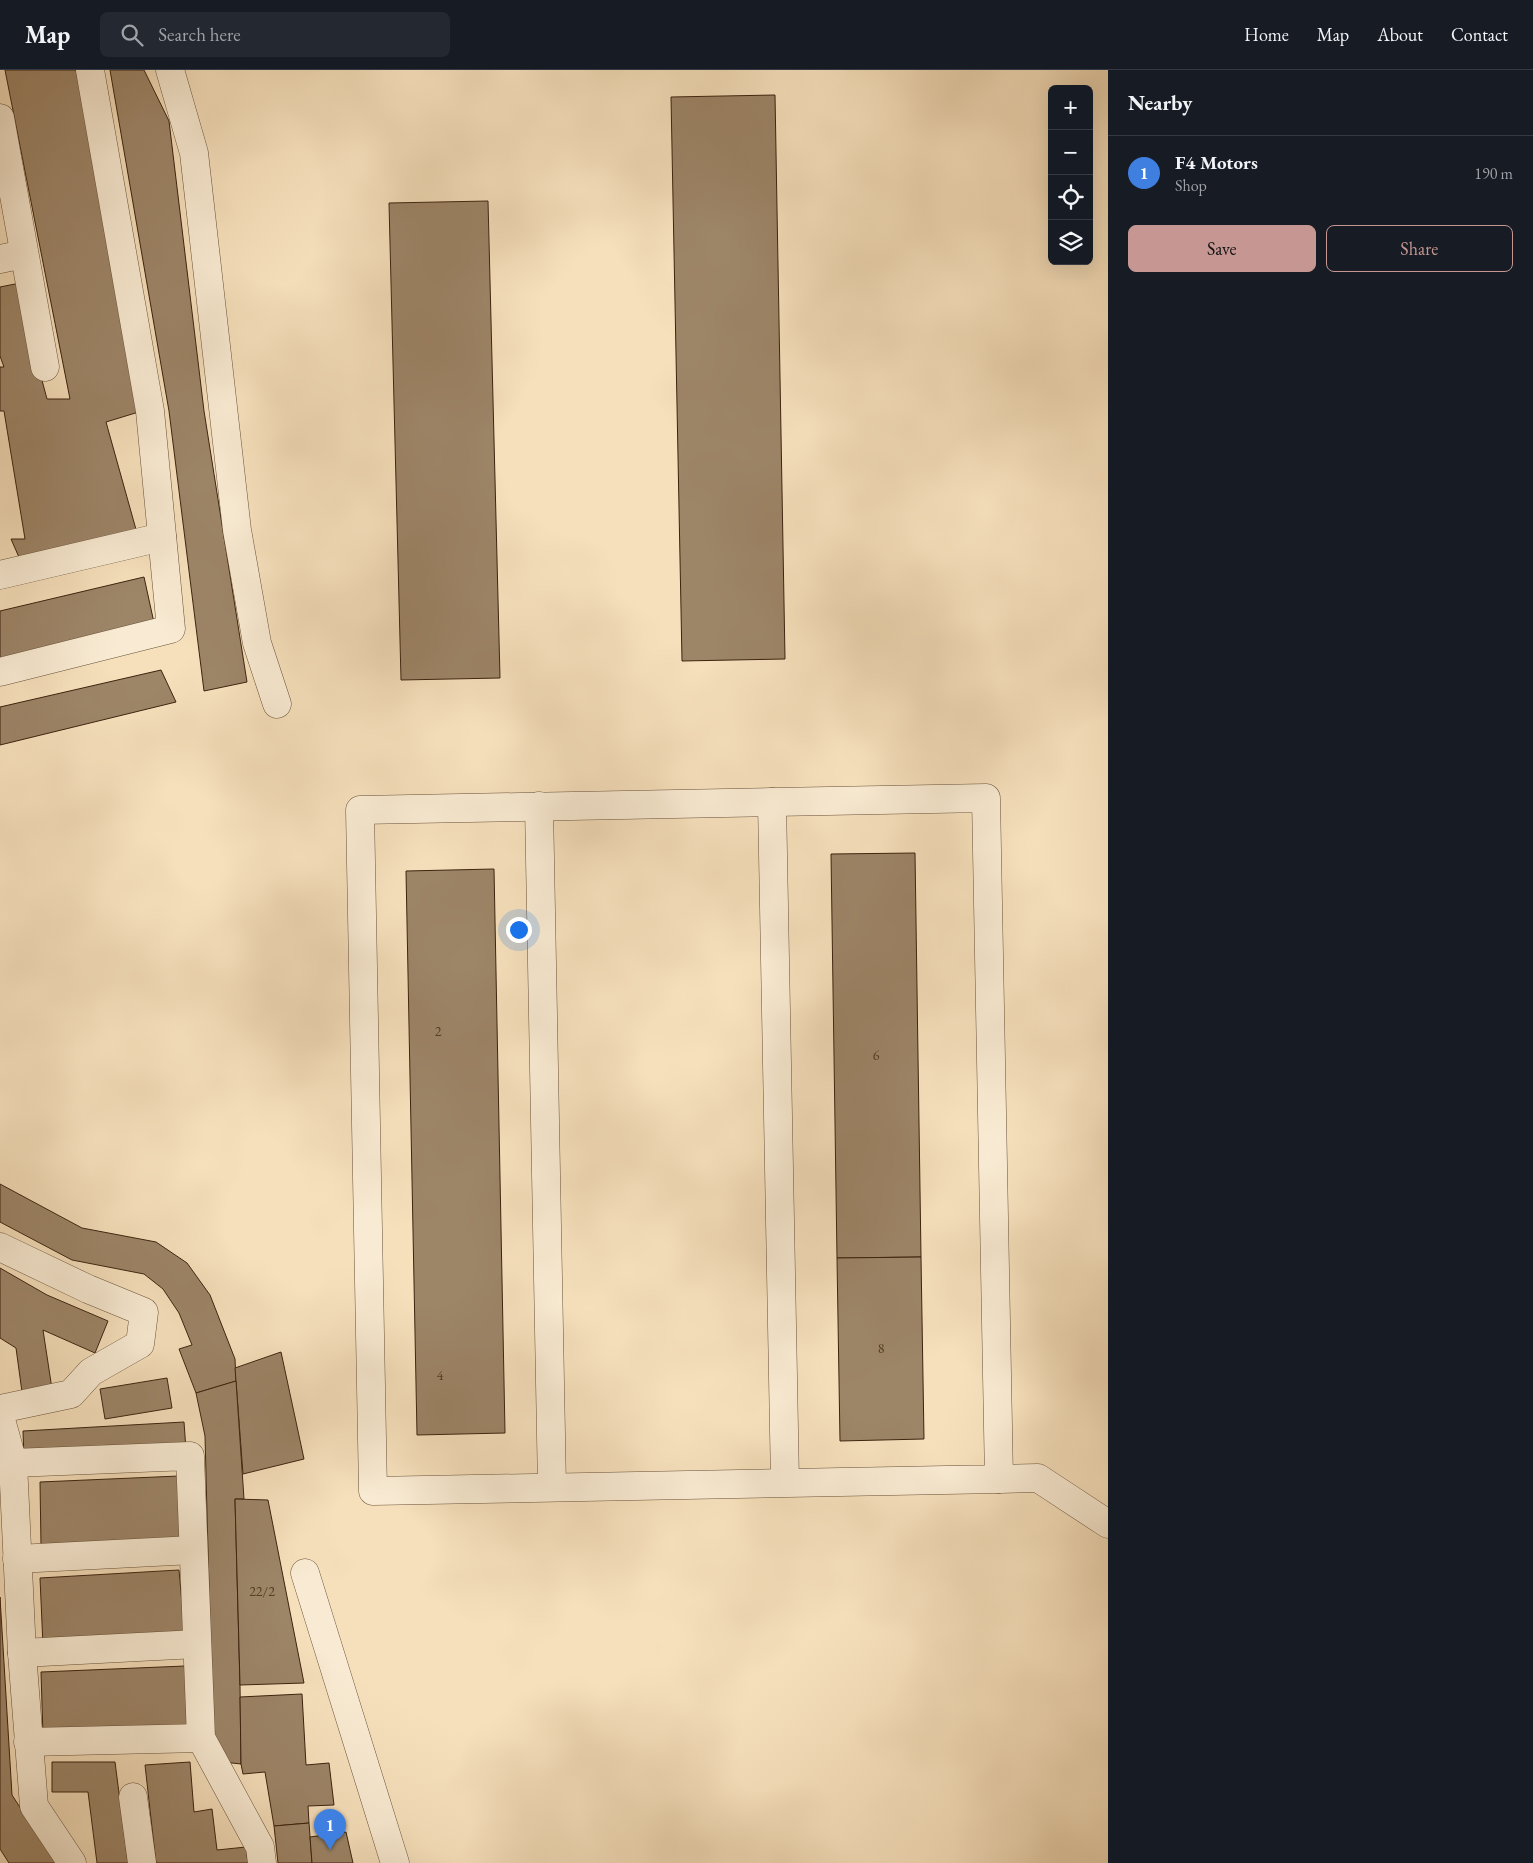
<!DOCTYPE html>
<html lang="en">
<head>
<meta charset="utf-8">
<style>
	body { margin:0; font-family:"EB Garamond",serif; background:#242831; color:#f1f3f6 }
	.controls { position:absolute; right:15px; top:15px; display:grid; overflow:hidden; border-radius:8px; box-shadow:0 5px 20px #0002 }
	.controls button { width:45px; height:45px; display:grid; place-items:center; padding:0; border:0; border-bottom:1px solid #363941; background:#171b24; color:#f1f3f6; font:25px sans-serif }
	.you { position:absolute; left:518px; top:859px; width:18px; height:18px; margin:-12px; border:4px solid #fff; border-radius:50%; background:#1a73e8; box-shadow:0 0 0 8px #1a73e833 }
	.badge { display:grid; place-items:center; width:32px; height:32px; border-radius:50%; background:#c59692; color:#fff; font-size:16px; font-weight:700 }
	.pin { position:absolute; translate:-50% -41px; filter:drop-shadow(0 1px 2px #0008) }
	.pin::after { content:''; position:absolute; top:26px; width:18px; height:15px; background:inherit; clip-path:polygon(0 0,100% 0,50% 100%) }
	.list { margin:0; padding:0; list-style:none }
	h2 { display:flex; justify-content:space-between; align-items:center; height:65px; margin:0; padding:0 20px; font-size:21px }
	h2 small { font-size:16px; font-weight:400; color:#9ea1a6 }
	.list li { display:grid; grid-template-columns:32px 1fr auto; gap:15px; align-items:center; box-sizing:border-box; height:75px; padding:0 20px; border-top:1px solid #363941 }
	.list b { display:block; font-size:19px; white-space:nowrap }
	.list p { margin:0; font-size:16px; white-space:nowrap; color:#9ea1a6 }
	.list em { font-size:16px; font-style:normal; color:#9ea1a6 }
	.actions { display:flex; gap:10px; padding:15px 20px }
	.actions a { flex:1; padding:11px 0; border:1px solid #c59692; border-radius:8px; text-align:center; font-size:18px; color:#c59692 }
	.actions .main { background:#c59692; color:#111 }
	.icon { flex:none; width:28px; height:28px; fill:none; stroke:currentColor; stroke-width:2; stroke-linecap:round; stroke-linejoin:round }
	.map { position:relative; flex:none; width:1108px; height:1793px; overflow:hidden }
	header { display:flex; align-items:center; gap:30px; box-sizing:border-box; height:70px; padding:0 25px; background:#171b24; border-bottom:1px solid #363941 }
	header strong { font-size:24px }
	nav { display:flex; gap:28px; margin-inline-start:auto; font-size:18px }
	.search { width:350px; height:45px; background:#242831; display:flex; align-items:center; gap:12px; box-sizing:border-box; padding:0 18px; border-radius:8px; color:#9ea1a6; font-size:19px }
	main { display:flex }
	aside { flex:1; background:#171b24 }
	.map>svg:first-child { display:block }
	.building { fill:#9d8568; stroke:#3c230e }
	.lines { fill:none; stroke-linecap:round; stroke-linejoin:round }
	.minor-casing { stroke:#6a523a; stroke-width:29 }
	.minor { stroke:#f9ebd3; stroke-width:28 }
	.labels { text-anchor:middle; dominant-baseline:central; stroke-width:5; stroke-linejoin:round; paint-order:stroke }
	.number-label { font-size:14px; fill:#543c24 }
</style>
</head>
<body>
<header>
<strong>Map</strong>
<div class="search"><svg class="icon" aria-label="search" viewBox="0 0 24 24"><circle cx="10" cy="10" r="6"/><path d="M15 15l6 6"/></svg>Search here</div>
<nav><a>Home</a><a>Map</a><a>About</a><a>Contact</a></nav>
</header>
<main>
<div class="map">
<svg width="1108" height="1793" viewBox="0 0 1108 1793">
	<rect width="100%" height="100%" fill="#f6e0bc"/>
	<filter id="stains"><feTurbulence type="fractalNoise" baseFrequency=".004" numOctaves="4"/><feColorMatrix values="0 0 0 0 .2 0 0 0 0 .09 0 0 0 0 .02 0 0 0 .5 -.17"/></filter>
	<radialGradient id="worn" r=".72"><stop offset=".6" stop-color="#630" stop-opacity="0"/><stop offset="1" stop-color="#630" stop-opacity=".3"/></radialGradient>
	<g class="building">
		<path d="M5,0h71l66,341 -36,11 36,129 -117,20 -14,-32h14l-21,-128h-4v-44h4l-4,-11v-69l25,-5v35l22,82h23z"/>
		<path d="M110,0h34l25,51 35,290 43,271 -43,9 -35,-280z"/>
		<path d="M775,25l10,564 -103,2 -11,-564z"/>
		<path d="M488,131l12,477 -99,2 -12,-477z"/>
		<path d="M144,507l14,64 -158,37v-67z"/>
		<path d="M161,600l15,32 -176,43v-38z"/>
		<path d="M915,783l6,404 -84,1 -6,-404z"/>
		<path d="M494,799l11,564 -88,2 -11,-564z"/>
		<path d="M0,1114l82,44 74,14 31,21 23,32 25,64 1,22 -40,12 -17,-44 13,-4 -13,-32 -16,-24 -19,-15 -72,-14 -72,-38z"/>
		<path d="M921,1187l3,182 -84,2 -3,-183z"/>
		<path d="M0,1198l47,27 61,26 -13,32 -52,-23 9,59 -30,3 -6,-44 -16,-10z"/>
		<path d="M281,1282l23,107 -61,15 -8,-106z"/>
		<path d="M167,1308l5,30 -67,11 -5,-30z"/>
		<path d="M236,1311l8,118h-9l5,186 1,79 -18,-2 -10,-21 -8,-305 -9,-43z"/>
		<path d="M184,1352l2,28 -162,9 -1,-28z"/>
		<path d="M179,1406l2,65 -140,5 -1,-64z"/>
		<path d="M235,1429l33,1 36,183 -64,2z"/>
		<path d="M179,1500l6,67 -142,9 -3,-68z"/>
		<path d="M0,1527l12,198 44,68h-47l-9,-14z"/>
		<path d="M185,1596l2,64 -144,6 -2,-64z"/>
		<path d="M302,1624l4,71 23,-2 5,42 -26,1 1,17 -35,3 -9,-54 -22,2 -2,-10 -1,-67z"/>
		<path d="M52,1692h63l13,101h-31l-9,-71h-36z"/>
		<path d="M190,1692l4,50 18,-3 5,41 29,-3 2,16h-92l-11,-98z"/>
		<path d="M309,1753l3,40h-34l-4,-37z"/>
		<path d="M346,1762l7,31h-41l-2,-26z"/>
	</g>
	<g class="lines">
		<g class="minor-casing">
			<g id="minor">
				<path d="M170,0l24,83 43,377 20,113 20,61"/>
				<path d="M0,48l45,249"/>
				<path d="M0,189l24,-5"/>
				<path d="M0,505l162,-38"/>
				<path d="M0,602l171,-43 -21,-218 -60,-341"/>
				<path d="M986,728l13,681 -626,12 -13,-681z"/>
				<path d="M772,732l13,680"/>
				<path d="M539,736l13,681"/>
				<path d="M0,1177l88,42 56,23 -4,32 -49,28 -20,22 -71,15"/>
				<path d="M0,1346l13,47 9,190 12,153 38,57"/>
				<path d="M13,1393l177,-7 11,282 59,109 2,16"/>
				<path d="M999,1409l39,-1 70,46"/>
				<path d="M17,1489l176,-9"/>
				<path d="M305,1503l90,290"/>
				<path d="M22,1583l175,-9"/>
				<path d="M28,1672l173,-4"/>
				<path d="M133,1727l9,66"/>
			</g>
		</g>
		<use href="#minor" class="minor"/>
	</g>
	<g class="labels">
		<g class="number-label">
			<text x="438" y="961">2</text>
			<text x="876" y="985">6</text>
			<text x="881" y="1278">8</text>
			<text x="440" y="1305">4</text>
			<text x="262" y="1521">22/2</text>
		</g>
	</g>
	<rect width="100%" height="100%" filter="url(#stains)"/>
	<rect width="100%" height="100%" fill="url(#worn)"/>
</svg>
<div class="controls">
<button>+</button>
<button>−</button>
<button><svg class="icon" aria-label="locate" viewBox="0 0 24 24"><circle cx="12" cy="12" r="6"/><path d="M12 2v4M12 18v4M2 12h4M18 12h4"/></svg></button>
<button><svg class="icon" aria-label="layers" viewBox="0 0 24 24"><path d="M12 4l9 5-9 5-9-5zM3 14l9 5 9-5"/></svg></button>
</div>
<div class="you"></div>
<div class="pin badge" style="left:330px;top:1780px;background:#3f7fe0">1</div>
</div>
<aside>
<h2>Nearby<small></small></h2>
<ul class="list">
<li><span class="badge" style="background:#3f7fe0">1</span><div><b>F4 Motors</b><p>Shop</p></div><em>190 m</em></li>
</ul>
<div class="actions"><a class="main">Save</a><a>Share</a></div>
</aside>
</main>
</body>
</html>
